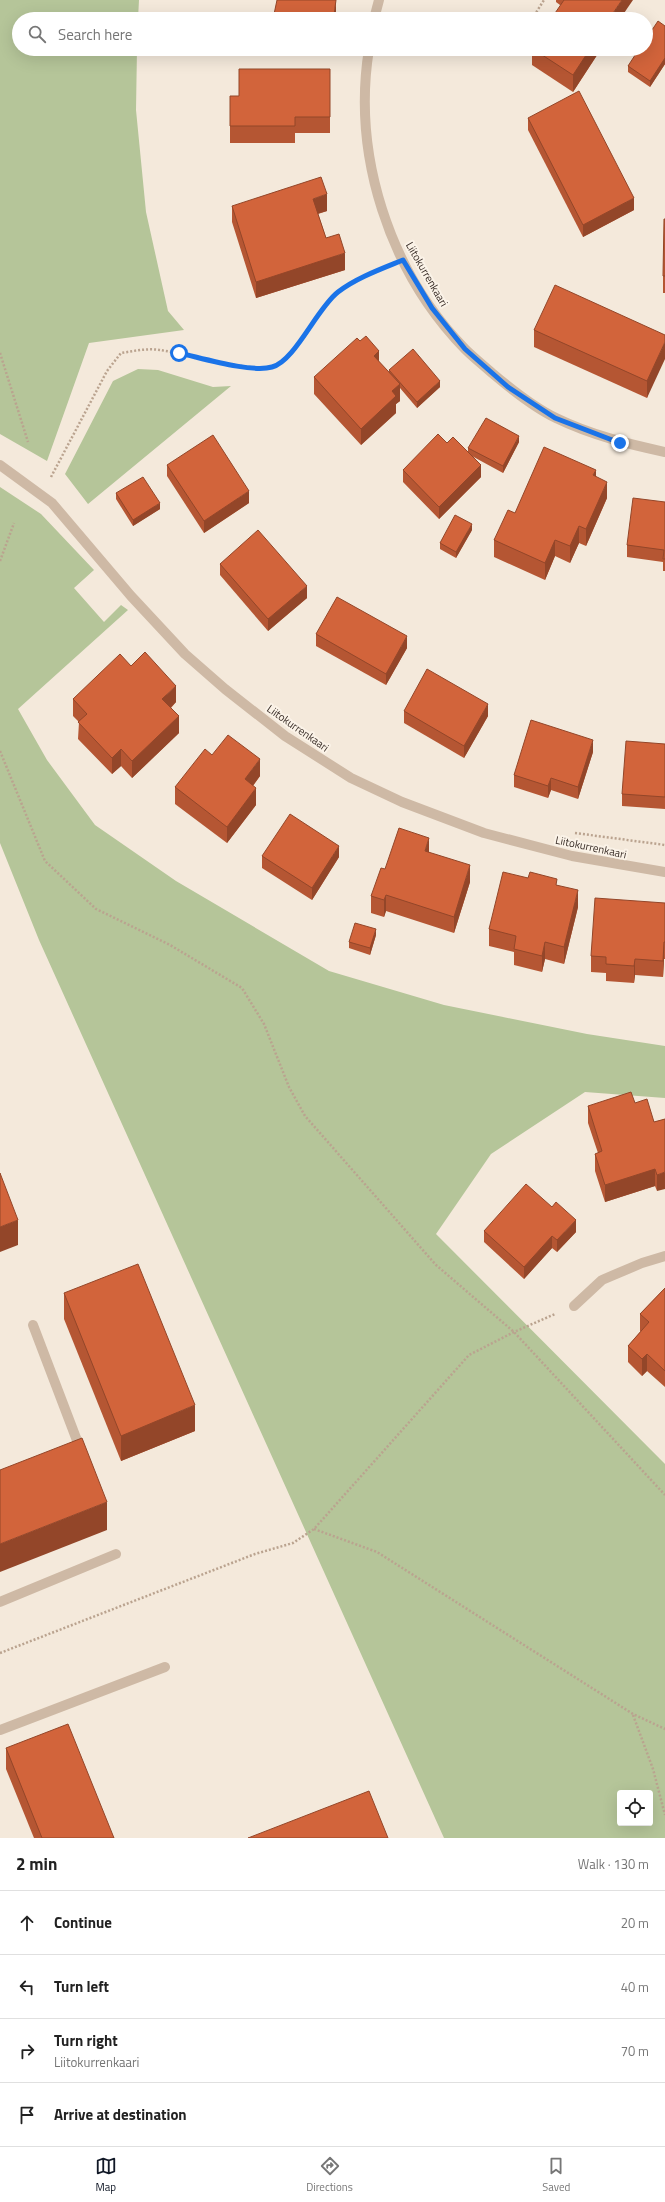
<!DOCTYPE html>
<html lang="en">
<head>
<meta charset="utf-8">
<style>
	body { margin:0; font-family:"Titillium Web",sans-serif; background:#f2f2f2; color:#222 }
	.controls { position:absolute; right:12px; bottom:12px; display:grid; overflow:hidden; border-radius:4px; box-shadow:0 4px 16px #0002 }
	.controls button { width:36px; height:36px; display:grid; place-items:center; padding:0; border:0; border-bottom:1px solid #e0e0e0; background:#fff; color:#222; font:20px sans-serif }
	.stop { position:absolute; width:12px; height:12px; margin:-9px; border:3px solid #1a73e8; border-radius:50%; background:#fff }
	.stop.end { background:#1a73e8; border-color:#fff; box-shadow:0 1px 4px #0008 }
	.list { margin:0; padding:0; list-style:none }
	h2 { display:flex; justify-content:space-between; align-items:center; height:52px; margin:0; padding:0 16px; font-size:17px }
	h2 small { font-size:13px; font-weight:400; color:#767676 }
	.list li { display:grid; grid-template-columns:26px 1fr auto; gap:12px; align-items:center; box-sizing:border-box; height:64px; padding:0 16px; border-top:1px solid #e0e0e0 }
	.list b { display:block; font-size:15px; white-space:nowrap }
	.list p { margin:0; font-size:13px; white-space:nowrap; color:#767676 }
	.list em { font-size:13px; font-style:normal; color:#767676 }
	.icon { flex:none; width:22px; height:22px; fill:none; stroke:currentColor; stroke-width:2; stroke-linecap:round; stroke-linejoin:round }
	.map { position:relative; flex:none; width:665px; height:1838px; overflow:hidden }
	.search { position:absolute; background:#fff; box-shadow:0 4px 16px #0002; left:12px; right:12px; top:12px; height:44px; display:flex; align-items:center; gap:10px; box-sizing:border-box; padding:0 14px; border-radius:22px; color:#767676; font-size:15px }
	.sheet { height:308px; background:#fff }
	nav { display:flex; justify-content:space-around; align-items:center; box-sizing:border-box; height:56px; border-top:1px solid #e0e0e0; background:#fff; font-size:11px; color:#767676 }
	nav a { display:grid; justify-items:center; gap:2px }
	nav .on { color:#111827 }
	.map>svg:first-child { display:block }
	.green { fill:#b5c599; fill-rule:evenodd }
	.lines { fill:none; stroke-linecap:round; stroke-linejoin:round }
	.path { stroke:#baa38f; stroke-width:2.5; stroke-dasharray:2 2; stroke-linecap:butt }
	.lane { stroke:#ceb9a5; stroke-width:10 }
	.street { stroke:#ceb9a5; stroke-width:10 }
	.wall { fill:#b55633 }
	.shaded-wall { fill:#934629 }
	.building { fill:#d2643b; stroke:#934629 }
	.route { stroke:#1a73e8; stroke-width:5 }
	.labels { text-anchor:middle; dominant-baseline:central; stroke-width:4; stroke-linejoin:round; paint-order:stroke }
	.street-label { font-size:11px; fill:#392d27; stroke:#fbf3e8 }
</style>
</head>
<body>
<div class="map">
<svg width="665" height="1838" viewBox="0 0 665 1838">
	<rect width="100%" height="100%" fill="#f4e9db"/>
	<g class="green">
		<path d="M0,0h139l-1,19h-119v30h118l-1,61 10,102 22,99 16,19 -95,13 -42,118 -47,-27z"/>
		<path d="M138,369l20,1 55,17 18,-1 -143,118 -23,-30 48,-93z"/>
		<path d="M0,487l41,27 53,56 -20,18 30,34 17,-17 7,5 -110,99 29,51 48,65 81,56 153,90 115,34 143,29 78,12v52l-80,-6 -94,62 -55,80 229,230v374h-221l-405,-898 -39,-97zM620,1793h30v30h-30z"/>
	</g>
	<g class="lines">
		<g class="path">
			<path d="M532,19l12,-19"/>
			<path d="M0,353l28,89"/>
			<path d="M51,477l56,-106 14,-18c13,-2 26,-5 39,-3 22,3 98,24 114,16 27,-12 40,-52 62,-73 13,-11 33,-18 48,-25"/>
			<path d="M0,561l14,-38"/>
			<path d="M0,751l45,110 51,48 74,36 72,43 22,36 25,63 16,29 131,149 78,67 151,163"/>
			<path d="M575,833l90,12"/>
			<path d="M314,1529l63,23 256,162 32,15"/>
			<path d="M0,1653l255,-99 38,-11 21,-14 155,-174 45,-23 41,-18"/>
			<path d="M633,1715l20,54 12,46"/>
		</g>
		<g class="lane">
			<path d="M33,1325l48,126"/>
			<path d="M0,1602l116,-48"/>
			<path d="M0,1730l165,-63"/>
		</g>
		<g class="street">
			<path d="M374,19l5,-19"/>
			<path d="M369,49c-17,106 20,222 96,300 8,8 18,16 27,24 19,16 41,34 64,45 35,17 72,26 109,34"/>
			<path d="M0,465l52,38 79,93 54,58 40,35 60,47 66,42 51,24 82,31 88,23 93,16"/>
			<path d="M574,1306l28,-26 40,-17 23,-7"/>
		</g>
	</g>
	<g class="wall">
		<path d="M556,0h77l-73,5 -4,-3z"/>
		<path d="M336,11l-1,8h-62z"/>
		<path d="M665,26v38l-15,23 -22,-15v-6z"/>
		<path d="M291,49h32l-1,6z"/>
		<path d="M532,49h69l-28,43 -41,-27z"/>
		<path d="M330,69v64h-35v10h-65v-47h9z"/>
		<path d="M528,118l106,92 -51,27 -55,-107z"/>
		<path d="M232,206l95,5 -9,3 8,24 19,32 -89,28 -24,-76z"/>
		<path d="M665,219v74h-2v-17z"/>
		<path d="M534,330l131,5 -18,63 -113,-51z"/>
		<path d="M379,362l10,11v-3l51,17 -23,21 -17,-20v13l-4,3v9l-35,32 -47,-51v-17z"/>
		<path d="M519,442l-16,31 -33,-18 11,22 -42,42 -36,-37v-12l44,-27 21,10v-5z"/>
		<path d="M167,465l82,38 -45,30 -37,-57z"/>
		<path d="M596,476l11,22 -21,48 -7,-3 -9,20 -15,-7 -10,24 -51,-23v-17l21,-27z"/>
		<path d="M116,493l44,16 -27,17 -17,-27z"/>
		<path d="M665,502v69h-2v-9l-36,-5v-12z"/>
		<path d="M472,530l-16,28 -16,-9v-6z"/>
		<path d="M220,564l87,34 -39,33 -48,-56z"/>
		<path d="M316,634l91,14 -21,37 -70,-39z"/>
		<path d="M131,666l45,36 -5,6 8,25 -47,45 -11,-12 -9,8 -34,-35 1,-17 -6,-6v-17z"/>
		<path d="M404,711l84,5 -24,42 -60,-35z"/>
		<path d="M665,744v65l-43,-3v-12z"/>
		<path d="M593,752l-15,47 -27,-9 -3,8 -34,-11v-12z"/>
		<path d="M212,755l48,21 -7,10 3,19 -29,38 -52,-39v-17z"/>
		<path d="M429,852l41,30 -16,51 -68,-22 -2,6 -13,-4v-17l14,-27z"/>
		<path d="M262,856l77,1 -27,43 -50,-32z"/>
		<path d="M557,885l21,22 -14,57 -19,-5 -3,13 -28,-7v-13l-25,-6v-17z"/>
		<path d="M665,903v56h-1l-1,18 -28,-2 -1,8 -28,-2v-8l-15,-1v-16z"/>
		<path d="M376,935l-6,20 -21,-7v-6z"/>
		<path d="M635,1103l19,19 11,-3 -8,72 -2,-5 -50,16 -10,-31v-17l3,-1 -10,-30v-17z"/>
		<path d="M484,1231l92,1 -19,20 -5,-4 -28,31 -40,-37z"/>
		<path d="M665,1288v99l-18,-16 -5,5 -14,-14v-16l13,-15h-1v-17z"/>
		<path d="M64,1293l131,138 -74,30 -57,-142z"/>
		<path d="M6,1748l108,90h-80l-28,-69z"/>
	</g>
	<g class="shaded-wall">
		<path d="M336,0v11l-1,8h-1v-4z"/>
		<path d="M622,0h11l-13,19h-11z"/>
		<path d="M590,49h11l-28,43v-17z"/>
		<path d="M665,58v6l-15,23v-6z"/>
		<path d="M327,194v17l-14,4v-16z"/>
		<path d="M634,198v12l-51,27v-12z"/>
		<path d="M345,253v17l-89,28v-16z"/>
		<path d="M665,342v17l-18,39v-17z"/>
		<path d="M379,351v16l-5,-11z"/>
		<path d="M440,381v6l-23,21v-6z"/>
		<path d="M400,384v17l-4,3v9l-35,32v-16l31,-38z"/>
		<path d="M519,436v6l-16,31v-7z"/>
		<path d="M481,465v12l-42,42v-12z"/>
		<path d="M596,470v16l-3,-11z"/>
		<path d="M607,482v16l-21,48v-17z"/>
		<path d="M249,491v12l-45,30v-12z"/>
		<path d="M160,503v6l-27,17v-6z"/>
		<path d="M472,524v6l-16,28v-6z"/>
		<path d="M579,526v17l-9,20v-17z"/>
		<path d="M555,540v16l-10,24v-17z"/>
		<path d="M307,586v12l-39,33v-12z"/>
		<path d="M407,636v12l-21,37v-11z"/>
		<path d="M176,686v16l-14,14v-17z"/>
		<path d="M488,704v12l-24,42v-12z"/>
		<path d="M179,716v17l-47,45v-17z"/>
		<path d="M593,740v12l-15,47v-12z"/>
		<path d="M121,749v17l-9,8v-16z"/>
		<path d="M260,759v17l-15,20v-17z"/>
		<path d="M551,778v12l-3,8v-12z"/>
		<path d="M256,788v17l-29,38v-16z"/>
		<path d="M429,838v17l-4,-4z"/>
		<path d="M339,846v11l-27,43v-12z"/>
		<path d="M470,865v17l-16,51v-16z"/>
		<path d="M578,890v17l-14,57v-17z"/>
		<path d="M386,895v16l-2,6v-17z"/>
		<path d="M376,929v6l-6,20v-7z"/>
		<path d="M545,942v17l-3,13v-16z"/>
		<path d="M664,942v17l-1,18v-16z"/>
		<path d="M635,959v16l-1,8v-17z"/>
		<path d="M655,1169v17l-50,16v-17z"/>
		<path d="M665,1172v17l-8,2v-16z"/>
		<path d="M18,1220v25l-18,7v-25z"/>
		<path d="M576,1220v12l-19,20v-12z"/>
		<path d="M552,1236v12l-28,31v-12z"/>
		<path d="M647,1354v17l-5,5v-17z"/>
		<path d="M195,1405v26l-74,30v-25z"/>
		<path d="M107,1502v28l-107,42v-28z"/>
	</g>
	<g class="building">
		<path d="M277,0h59l-2,15 -7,-1 -1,5h-53z"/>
		<path d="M564,0h58l-13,19h-58z"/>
		<path d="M658,21l7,5v32l-15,23 -22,-15 11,-17h7v-10z"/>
		<path d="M533,49h57l-17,26z"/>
		<path d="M239,69h91v48h-35v9h-65v-30h9z"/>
		<path d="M579,91l55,107 -51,27 -55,-107z"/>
		<path d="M321,177l6,17 -14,5 13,39 13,-4 6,19 -89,29 -24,-76z"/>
		<path d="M664,219h1v57h-2z"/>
		<path d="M555,285l110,50v7l-18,39 -113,-51z"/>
		<path d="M366,336l13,15 -5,5 26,28 -8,7 4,5 -35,33 -47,-52 43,-39 3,3z"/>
		<path d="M413,349l27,32 -23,21 -28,-32z"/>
		<path d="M486,418l33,18 -16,30 -35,-18z"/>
		<path d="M438,434l9,9 6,-6 28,28 -42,42 -36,-37z"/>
		<path d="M213,435l36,56 -45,30 -37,-56z"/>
		<path d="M544,447l52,23 -3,5 14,7 -21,47 -7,-3 -9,20 -15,-6 -10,23 -51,-23 14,-30 7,3z"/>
		<path d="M143,477l17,26 -27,17 -17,-27z"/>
		<path d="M633,498l32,4v57h-2l1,-9 -37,-5z"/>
		<path d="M455,515l17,9 -16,28 -16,-9z"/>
		<path d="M258,530l49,56 -39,33 -48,-55z"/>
		<path d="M337,597l70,39 -21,38 -70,-40z"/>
		<path d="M145,652l31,34 -14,13 17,17 -47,45 -11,-12 -9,9 -34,-36 9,-8 -14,-15 47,-45 11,12z"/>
		<path d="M427,669l61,35 -24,42 -60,-35z"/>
		<path d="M531,720l62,20 -15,47 -27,-9 -3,8 -34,-11z"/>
		<path d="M228,735l32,24 -15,20 11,9 -29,39 -52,-40 30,-38 7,6z"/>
		<path d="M626,741l39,3v53l-43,-3z"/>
		<path d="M290,814l49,32 -27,42 -50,-32z"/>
		<path d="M399,828l30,10 -4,13 45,14 -16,52 -68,-22 -2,5 -13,-4 10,-28 4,1z"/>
		<path d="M503,872l25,6 2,-6 27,7 -1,6 22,5 -14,57 -19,-5 -3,14 -28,-7 2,-13 -27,-7z"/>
		<path d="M595,898l70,5v39h-1l-1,19 -28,-2 -1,7 -28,-2v-7l-15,-1z"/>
		<path d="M355,923l21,6 -6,19 -21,-6z"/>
		<path d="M631,1092l4,11 12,-4 7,23 11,-3v53l-8,3 -2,-6 -50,16 -10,-31 7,-3 -14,-45z"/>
		<path d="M0,1173l18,47 -18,7z"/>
		<path d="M526,1184l26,23 4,-5 20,18 -19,20 -5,-4 -28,31 -40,-36z"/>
		<path d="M138,1264l57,141 -74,31 -57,-143z"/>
		<path d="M665,1288v83l-18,-17 -5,5 -14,-13 21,-24 -9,-8z"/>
		<path d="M82,1438l25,64 -107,42v-74z"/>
		<path d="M68,1724l46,114h-72l-36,-90z"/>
		<path d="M369,1791l19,47h-140z"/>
	</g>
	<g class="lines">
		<path class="route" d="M179,353c23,5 72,20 93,14 23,-6 45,-59 66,-75 18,-14 43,-23 65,-32l29,48 33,41 43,38 47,31 65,25"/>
	</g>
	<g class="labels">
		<g class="street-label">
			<text transform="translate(427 274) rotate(60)">Liitokurrenkaari</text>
			<text transform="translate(298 728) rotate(35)">Liitokurrenkaari</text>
			<text transform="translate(591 847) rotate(12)">Liitokurrenkaari</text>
		</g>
	</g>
</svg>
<div class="controls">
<button><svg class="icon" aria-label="locate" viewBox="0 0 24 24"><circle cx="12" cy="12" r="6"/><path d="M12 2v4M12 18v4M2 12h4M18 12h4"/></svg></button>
</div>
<div class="stop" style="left:179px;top:353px"></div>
<div class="stop end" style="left:620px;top:443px"></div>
<div class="search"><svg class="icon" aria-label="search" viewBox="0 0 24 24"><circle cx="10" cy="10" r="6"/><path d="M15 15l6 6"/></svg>Search here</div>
</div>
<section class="sheet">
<h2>2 min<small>Walk · 130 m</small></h2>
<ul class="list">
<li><svg class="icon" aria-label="ahead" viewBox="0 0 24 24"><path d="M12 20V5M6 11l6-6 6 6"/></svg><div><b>Continue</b></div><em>20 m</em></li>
<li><svg class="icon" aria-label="left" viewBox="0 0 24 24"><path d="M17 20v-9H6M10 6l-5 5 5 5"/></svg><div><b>Turn left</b></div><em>40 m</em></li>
<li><svg class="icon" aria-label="right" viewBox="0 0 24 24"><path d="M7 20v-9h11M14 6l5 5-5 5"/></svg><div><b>Turn right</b><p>Liitokurrenkaari</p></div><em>70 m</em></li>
<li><svg class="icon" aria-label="arrive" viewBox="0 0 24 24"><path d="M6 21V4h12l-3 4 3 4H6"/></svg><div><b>Arrive at destination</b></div></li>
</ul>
</section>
<nav>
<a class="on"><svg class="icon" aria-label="map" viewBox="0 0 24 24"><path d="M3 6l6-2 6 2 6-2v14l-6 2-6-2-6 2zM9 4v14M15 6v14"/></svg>Map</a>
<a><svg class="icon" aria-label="directions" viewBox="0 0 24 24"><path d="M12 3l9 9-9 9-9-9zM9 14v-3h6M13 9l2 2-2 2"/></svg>Directions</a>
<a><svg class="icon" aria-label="saved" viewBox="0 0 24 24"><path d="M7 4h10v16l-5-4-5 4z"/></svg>Saved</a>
</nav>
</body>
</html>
